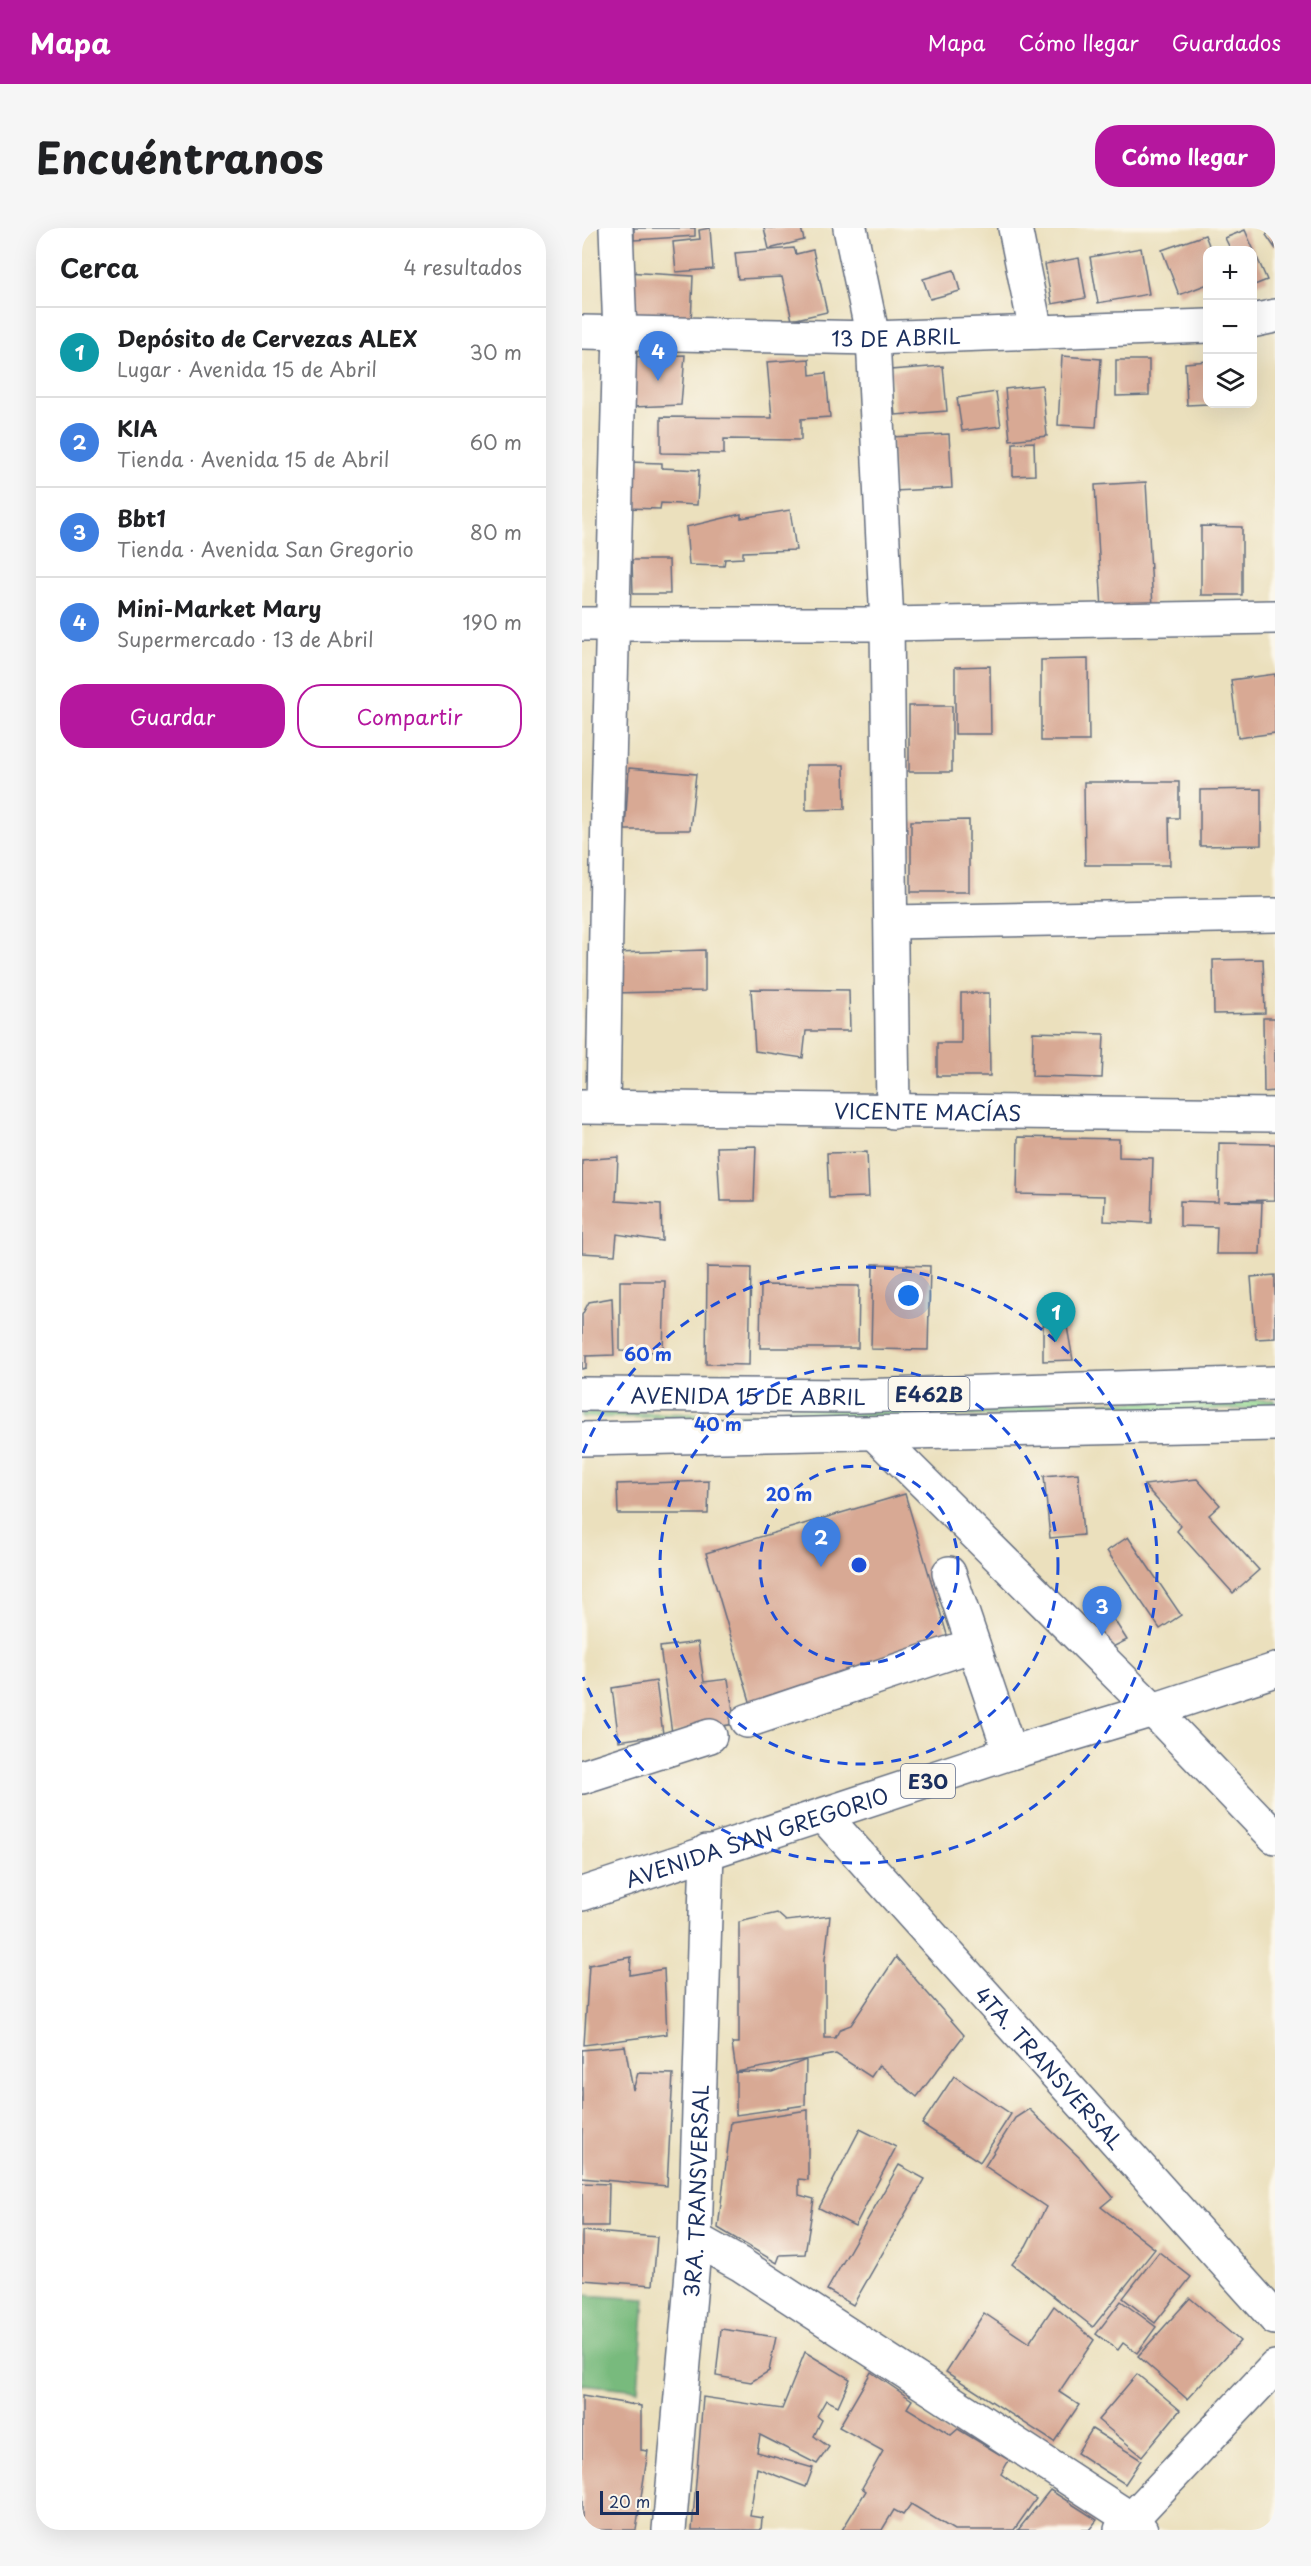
<!DOCTYPE html>
<html lang="es">
<head>
<meta charset="utf-8">
<style>
	body { margin:0; font-family:"Playpen Sans",sans-serif; background:#f6f6f6; color:#202124 }
	.controls { position:absolute; right:18px; top:18px; display:grid; overflow:hidden; border-radius:12px; box-shadow:0 6px 24px #0002 }
	.controls button { width:54px; height:54px; display:grid; place-items:center; padding:0; border:0; border-bottom:2px solid #e0e0e0; background:#fff; color:#202124; font:30px sans-serif }
	.scale { position:absolute; left:18px; bottom:15px; width:99px; box-sizing:border-box; padding-left:6px; border:3px solid #1b2f5e; border-top:0; font-size:16px; line-height:21px; white-space:nowrap; color:#1b2f5e; -webkit-text-stroke:4px #fbf7ec; paint-order:stroke }
	.you { position:absolute; left:327px; top:1068px; width:21px; height:21px; margin:-15px; border:4px solid #fff; border-radius:50%; background:#1a73e8; box-shadow:0 0 0 9px #1a73e833 }
	.badge { display:grid; place-items:center; width:39px; height:39px; border-radius:50%; background:#b5179e; color:#fff; font-size:20px; font-weight:700 }
	.pin { position:absolute; translate:-50% -50px; filter:drop-shadow(0 2px 3px #0008) }
	.pin::after { content:''; position:absolute; top:32px; width:21px; height:18px; background:inherit; clip-path:polygon(0 0,100% 0,50% 100%) }
	.list { margin:0; padding:0; list-style:none }
	h2 { display:flex; justify-content:space-between; align-items:center; height:78px; margin:0; padding:0 24px; font-size:26px }
	h2 small { font-size:20px; font-weight:400; color:#757577 }
	.list li { display:grid; grid-template-columns:39px 1fr auto; gap:18px; align-items:center; box-sizing:border-box; height:90px; padding:0 24px; border-top:2px solid #e0e0e0 }
	.list b { display:block; font-size:22px; white-space:nowrap }
	.list p { margin:0; font-size:20px; white-space:nowrap; color:#757577 }
	.list em { font-size:20px; font-style:normal; color:#757577 }
	.actions { display:flex; gap:12px; padding:18px 24px }
	.actions a { flex:1; padding:14px 0; border:2px solid #b5179e; border-radius:24px; text-align:center; font-size:21px; color:#b5179e }
	.actions .main { background:#b5179e; color:#fff }
	.icon { flex:none; width:33px; height:33px; fill:none; stroke:currentColor; stroke-width:2; stroke-linecap:round; stroke-linejoin:round }
	.map { position:relative; flex:none; width:693px; height:2302px; overflow:hidden; border-radius:24px }
	header { display:flex; align-items:center; gap:36px; box-sizing:border-box; height:84px; padding:0 30px; background:#b5179e; color:#fff }
	header strong { font-size:28px }
	nav { display:flex; gap:33px; margin-inline-start:auto; font-size:21px }
	.intro { display:flex; align-items:center; justify-content:space-between; box-sizing:border-box; height:144px; padding:0 36px }
	h1 { margin:0; font-size:42px }
	.button { padding:15px 27px; border-radius:24px; background:#b5179e; color:#fff; font-size:21px; font-weight:700 }
	main { display:flex; gap:36px; padding:0 36px }
	aside { flex:1; background:#fff; border-radius:24px; box-shadow:0 6px 24px #0002 }
	.map>svg:first-child { display:block }
	.green { fill:#96da93; stroke:#588478; stroke-width:1.5 }
	.forest { fill:#78ba7d; stroke:#4a746e; stroke-width:1.5 }
	.building { fill:#d8a994 }
	.lines { fill:none; stroke-linecap:round; stroke-linejoin:round }
	.minor-casing { stroke:#646d7f; stroke-width:36 }
	.major-casing { stroke:#646d7f; stroke-width:36 }
	.highway-casing { stroke:#646d7f; stroke-width:36 }
	.minor { stroke:#fff; stroke-width:33 }
	.major { stroke:#fff; stroke-width:33 }
	.highway { stroke:#fff; stroke-width:33 }
	.ring { fill:none; stroke:#1d4ed8; stroke-width:3; stroke-dasharray:10 8 }
	.labels { text-anchor:middle; dominant-baseline:central; stroke-width:6; stroke-linejoin:round; paint-order:stroke }
	.shield { fill:#fbf7ec; stroke:#5e6b89; stroke-width:1.5 }
	.shield-label { font-size:20px; font-weight:bold; fill:#1b2f5e }
	.street-label { font-size:21px; fill:#1b2f5e; stroke:#fbf7ec }
	.centre { fill:#1d4ed8; stroke:#fbf7ec; stroke-width:3 }
	.ring-label { font-size:18px; text-anchor:middle; font-weight:bold; fill:#1d4ed8; stroke:#fbf7ec; stroke-width:6; stroke-linejoin:round; paint-order:stroke }
</style>
</head>
<body>
<header>
<strong>Mapa</strong>
<nav><a>Mapa</a><a>Cómo llegar</a><a>Guardados</a></nav>
</header>
<div class="intro"><h1>Encuéntranos</h1><a class="button">Cómo llegar</a></div>
<main>
<aside>
<h2>Cerca<small>4 resultados</small></h2>
<ul class="list">
<li><span class="badge" style="background:#0f9aa8">1</span><div><b>Depósito de Cervezas ALEX</b><p>Lugar · Avenida 15 de Abril</p></div><em>30 m</em></li>
<li><span class="badge" style="background:#3f7fe0">2</span><div><b>KIA</b><p>Tienda · Avenida 15 de Abril</p></div><em>60 m</em></li>
<li><span class="badge" style="background:#3f7fe0">3</span><div><b>Bbt1</b><p>Tienda · Avenida San Gregorio</p></div><em>80 m</em></li>
<li><span class="badge" style="background:#3f7fe0">4</span><div><b>Mini-Market Mary</b><p>Supermercado · 13 de Abril</p></div><em>190 m</em></li>
</ul>
<div class="actions"><a class="main">Guardar</a><a>Compartir</a></div>
</aside>
<div class="map">
<svg width="693" height="2302" viewBox="0 0 693 2302">
	<rect width="100%" height="100%" fill="#fbf7ec"/>
	<filter id="ink" filterUnits="userSpaceOnUse"><feTurbulence type="fractalNoise" baseFrequency=".0167" numOctaves="2"/><feDisplacementMap in="SourceGraphic" scale="12" xChannelSelector="R" yChannelSelector="G"/><feConvolveMatrix kernelMatrix="1 2 1 2 8 2 1 2 1" color-interpolation-filters="sRGB"/></filter>
	<filter id="wash" filterUnits="userSpaceOnUse"><feTurbulence type="fractalNoise" baseFrequency=".008" numOctaves="4" result="noise"/><feDisplacementMap in="SourceGraphic" scale="24" xChannelSelector="R" yChannelSelector="G"/><feGaussianBlur stdDeviation="1.35" result="paint"/><feColorMatrix in="noise" values="0 0 0 0 0 0 0 0 0 0 0 0 0 0 0 0 0 1.4 0 .05"/><feComposite in="paint" operator="in"/></filter>
	<g filter="url(#wash)">
		<rect width="100%" height="100%" fill="#ebe0bd"/>
		<path class="green" d="M693,1172v8l-399,10 -294,-1v-4l188,1 17,-8z"/>
		<path class="forest" d="M0,2067l63,4 -7,91 -56,-6z"/>
		<g id="blocks">
			<g class="building">
				<path d="M52,0h61v8l-61,4z"/>
				<path d="M128,0l3,41 -37,3 -3,-30 27,-3 -1,-9z"/>
				<path d="M182,0h37l3,12 -35,9z"/>
				<path d="M693,0v20l-9,-13z"/>
				<path d="M663,2l22,50 -15,6v-36h-21l-6,-12z"/>
				<path d="M623,7l6,15h-3v34l-29,11 -17,-45z"/>
				<path d="M212,20l2,6 17,-4 14,62 -35,8 -10,-43 -44,2 -3,-26z"/>
				<path d="M559,20l8,46 -51,9 -8,-46z"/>
				<path d="M497,30l7,40 -34,6 -7,-40z"/>
				<path d="M372,42l6,21 -30,8 -7,-20z"/>
				<path d="M43,44l68,4 -2,47 -69,-4z"/>
				<path d="M103,127l-4,50 -48,2v-50z"/>
				<path d="M480,128l39,3 -5,68 -38,-2z"/>
				<path d="M227,131l1,16 16,-2 4,44 -29,2v21l-77,-1v15l-63,-1v-36l111,1 -5,-56z"/>
				<path d="M534,132h33v35l-33,1z"/>
				<path d="M626,133v43l-21,1 -2,-42z"/>
				<path d="M361,138l4,45 -52,4 -5,-45z"/>
				<path d="M460,157l5,51 -37,4 -5,-51z"/>
				<path d="M414,164l5,34 -39,5 -5,-33z"/>
				<path d="M367,206l3,54 -58,3 -3,-54z"/>
				<path d="M452,214l1,33 -22,1v-33z"/>
				<path d="M46,234l34,1v5l37,2 -2,35 -36,-2 -1,6 -34,-1z"/>
				<path d="M564,254l7,125 -51,3 -7,-125z"/>
				<path d="M208,282l6,40 -53,2v6l-18,1 -1,7 -35,-1 -3,-38 55,-13v4z"/>
				<path d="M619,298l41,1v68h-41z"/>
				<path d="M50,332h37l1,34h-37z"/>
				<path d="M506,431l1,82h-48v-81z"/>
				<path d="M408,438l1,68h-36v-67z"/>
				<path d="M693,446v59l-37,5 -7,-58z"/>
				<rect x="327" y="478" width="43" height="66"/>
				<path d="M224,537h38l1,44 -39,1z"/>
				<path d="M47,540l67,6 -6,56h-65z"/>
				<path d="M502,554h95v36h-10l1,47h-85z"/>
				<path d="M679,561v56l-61,1v-56z"/>
				<path d="M387,592v72h-58v-71z"/>
				<path d="M123,722v41l-93,2 4,-40z"/>
				<path d="M681,731l2,54 -51,1 -1,-54z"/>
				<path d="M169,761l98,1 1,41h-44l-3,27 -48,-7z"/>
				<path d="M379,765h28l1,83h-53v-33h24z"/>
				<path d="M681,790h12v73l-11,1z"/>
				<path d="M451,804l71,2 -2,44 -70,-2z"/>
				<path d="M436,909l101,2v18l34,1 -2,65 -47,-2 1,-25 -88,-2z"/>
				<path d="M637,915l56,1v56l-51,1 38,1 -2,52h-44l1,-27 -37,-1v-25l38,1z"/>
				<path d="M174,918l-2,55h-34l-3,-54z"/>
				<path d="M285,924l2,45 -40,1 -2,-45z"/>
				<path d="M36,929l-2,44 45,3 1,37 -45,-7 -2,21 -33,-2v-93z"/>
				<path d="M291,1036l57,2 -2,84 -57,-1z"/>
				<path d="M125,1039l44,1 -2,97 -43,-1z"/>
				<path d="M693,1047v63l-19,1 -5,-62z"/>
				<path d="M38,1053h45l-2,71 -43,-1z"/>
				<path d="M179,1057l98,1 -1,62h-98z"/>
				<path d="M30,1070l2,57 -28,1v12l-4,1v-54l7,-13z"/>
				<path d="M484,1093l7,39 -30,1v-36z"/>
				<path d="M496,1245l5,62 -33,3 -6,-62z"/>
				<path d="M615,1251l23,26 -11,10 50,55 -26,23 -56,-62 4,-5 -37,-41z"/>
				<path d="M127,1253l-1,33h-90l-1,-30z"/>
				<path d="M323,1266l46,154 -199,60 -46,-155z"/>
				<path d="M546,1309l53,78 -21,14 -53,-78z"/>
				<path d="M529,1387l16,25 -33,16 -18,-24z"/>
				<path d="M116,1414l6,40 24,-3 7,45 -63,9 -12,-86z"/>
				<path d="M74,1453l7,53 -44,7 -7,-53z"/>
				<path d="M195,1685l9,8 44,-5 -5,43v79h10l5,-9 11,-4 45,-68 68,78 -47,62 -38,-32 -8,12 -35,-23 -100,18 36,1 34,-13 -1,45 -69,10v-43l-4,-29h7v-121z"/>
				<path d="M49,1729l-1,18 34,-6 3,65 -83,11 5,-80z"/>
				<path d="M43,1818l8,44 5,-17 35,1 -6,112 -85,-8v-128z"/>
				<path d="M372,1848l57,38 -31,48 -58,-38z"/>
				<path d="M447,1881l52,50 32,38 -12,10 54,42 -62,78 -81,-63 14,-18 20,-39 -61,-41 30,-48z"/>
				<path d="M226,1882v70l-9,-1v16l15,4 -9,55 -25,1 -3,8 -59,-35 13,-106z"/>
				<path d="M278,1901l36,18 -41,79 -36,-18z"/>
				<path d="M317,1937l26,14 -72,126 -26,-15z"/>
				<path d="M0,1955l27,1 -1,42h-26z"/>
				<path d="M0,2003l75,6 -4,48 -71,-5z"/>
				<path d="M577,2024l32,25 -36,46 -32,-25z"/>
				<path d="M608,2070l50,43 -53,58 -49,-43z"/>
				<path d="M539,2073l35,26 -19,26 -14,-10 -5,7 -22,-16z"/>
				<path d="M472,2078l40,34 -35,52 20,13 -25,37 -108,-70 38,-59 45,30z"/>
				<path d="M139,2101l55,8 -7,34 -18,11 -35,-6z"/>
				<path d="M223,2124l45,27 -12,27 -12,-6 -9,16 5,4 -8,16 15,11 -12,17 -57,-29 -3,17 56,16 -7,19 -49,-19 -7,48 12,2 -1,12h-69l11,-133 79,12z"/>
				<path d="M289,2144l41,28 -5,8 44,27 7,-6 51,31 -8,14 35,25 -22,31h-60l-43,-26 -8,11 -9,-5 -12,20h-40l24,-39 -4,-3 21,-37 -44,-24z"/>
				<path d="M555,2146l43,36 -38,46 -44,-36z"/>
				<path d="M0,2168l59,10v44l7,1 -12,79h-54z"/>
				<path d="M510,2201l49,31 -16,24 -48,-31z"/>
				<path d="M468,2262l47,30 -8,10h-71z"/>
			</g>
		</g>
	</g>
	<g filter="url(#ink)">
		<use href="#blocks" fill-opacity="0" stroke="#646d7f" stroke-width="1.5"/>
		<g class="lines">
			<g class="minor-casing">
				<g id="minor">
					<path d="M268,0l23,110 14,286 6,488"/>
					<path d="M433,0l21,104"/>
					<path d="M670,93l23,-5"/>
					<path id="s1" d="M0,104l291,6 335,-12"/>
					<path d="M0,396h305l388,-7"/>
					<path d="M310,694l383,-7"/>
					<path d="M21,878l5,-300 12,-473 -4,-105"/>
					<path id="s2" d="M0,879l693,8"/>
					<path d="M293,1206l278,276 122,127"/>
					<path d="M367,1345l61,180"/>
					<path d="M165,1493l226,-76"/>
					<path d="M0,1549l128,-41"/>
					<path id="s3" d="M242,1588l451,502"/>
					<path d="M113,2011l45,25 391,255 10,11"/>
					<path id="s4" d="M87,2302l26,-291 12,-388"/>
					<path d="M539,2302l154,-163"/>
				</g>
			</g>
			<g class="major-casing">
				<g id="major">
					<path id="s5" d="M0,1166l276,2 417,-13"/>
					<path d="M0,1211l693,-15"/>
				</g>
			</g>
			<g class="highway-casing">
				<g id="highway">
					<path id="s6" d="M0,1666l428,-141 143,-43 122,-40"/>
				</g>
			</g>
			<use href="#minor" class="minor"/>
			<use href="#major" class="major"/>
			<use href="#highway" class="highway"/>
		</g>
	</g>
	<g class="ring">
		<circle cx="277" cy="1337" r="99"/>
		<circle cx="277" cy="1337" r="199"/>
		<path d="M1 1225A298 298 0 1 1 1 1449"/>
	</g>
	<g class="labels">
		<g class="shield">
			<rect x="306.5" y="1149" width="81" height="34" rx="4.5"/>
			<rect x="319" y="1536" width="54" height="34" rx="4.5"/>
		</g>
		<g class="shield-label">
			<text x="347" y="1166">E462B</text>
			<text x="346" y="1553">E30</text>
		</g>
		<g class="street-label">
			<text stroke="none"><textPath href="#s1" startOffset="314">13 DE ABRIL</textPath></text>
			<text stroke="none"><textPath href="#s2" startOffset="346">VICENTE MACÍAS</textPath></text>
			<text stroke="none"><textPath href="#s5" startOffset="166">AVENIDA 15 DE ABRIL</textPath></text>
			<text stroke="none"><textPath href="#s6" startOffset="184">AVENIDA SAN GREGORIO</textPath></text>
			<text stroke="none"><textPath href="#s3" startOffset="338">4TA. TRANSVERSAL</textPath></text>
			<text stroke="none"><textPath href="#s4" startOffset="340">3RA. TRANSVERSAL</textPath></text>
		</g>
	</g>
	<circle cx="277" cy="1337" r="9" class="centre"/>
	<g class="ring-label">
		<text x="66" y="1133">60 m</text>
		<text x="136" y="1203">40 m</text>
		<text x="207" y="1273">20 m</text>
	</g>
</svg>
<div class="controls">
<button>+</button>
<button>−</button>
<button><svg class="icon" aria-label="layers" viewBox="0 0 24 24"><path d="M12 4l9 5-9 5-9-5zM3 14l9 5 9-5"/></svg></button>
</div>
<div class="scale">20 m</div>
<div class="you"></div>
<div class="pin badge" style="left:474px;top:1114px;background:#0f9aa8">1</div>
<div class="pin badge" style="left:239px;top:1339px;background:#3f7fe0">2</div>
<div class="pin badge" style="left:520px;top:1408px;background:#3f7fe0">3</div>
<div class="pin badge" style="left:76px;top:153px;background:#3f7fe0">4</div>
</div>
</main>
</body>
</html>
